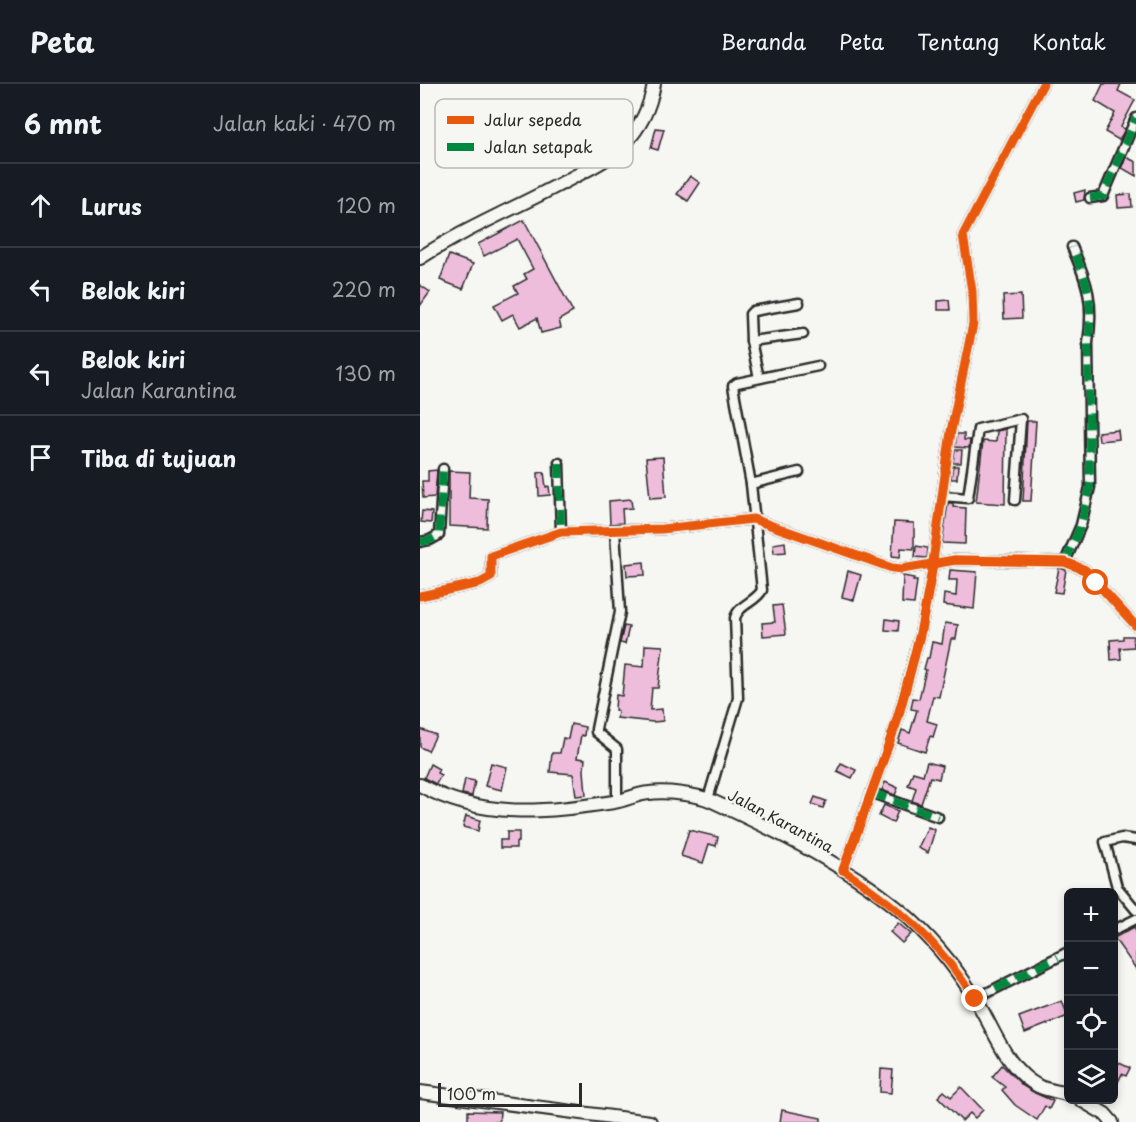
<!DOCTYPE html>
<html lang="id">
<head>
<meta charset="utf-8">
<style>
	body { margin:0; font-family:"Playpen Sans",sans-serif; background:#242831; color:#f1f3f6 }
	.controls { position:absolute; right:18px; bottom:18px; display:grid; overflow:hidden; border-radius:9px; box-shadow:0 3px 9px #0003 }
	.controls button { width:54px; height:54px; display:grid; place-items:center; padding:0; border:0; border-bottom:2px solid #363941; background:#171b24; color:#f1f3f6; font:30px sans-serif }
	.scale { position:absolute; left:18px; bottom:15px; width:144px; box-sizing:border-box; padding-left:6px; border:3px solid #2b2b2b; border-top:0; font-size:16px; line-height:21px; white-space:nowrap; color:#2b2b2b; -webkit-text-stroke:4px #f6f6f2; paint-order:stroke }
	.stop { position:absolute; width:18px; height:18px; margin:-14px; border:4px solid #ea580c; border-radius:50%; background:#fff }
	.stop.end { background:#ea580c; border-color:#fff; box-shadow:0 2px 6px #0008 }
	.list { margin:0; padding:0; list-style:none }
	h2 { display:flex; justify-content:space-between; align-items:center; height:78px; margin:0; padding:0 24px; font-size:26px }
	h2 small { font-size:20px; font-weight:400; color:#9ea1a6 }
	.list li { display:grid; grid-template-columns:39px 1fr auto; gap:18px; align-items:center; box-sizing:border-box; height:84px; padding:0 24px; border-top:2px solid #363941 }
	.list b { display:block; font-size:22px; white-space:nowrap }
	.list p { margin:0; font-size:20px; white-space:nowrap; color:#9ea1a6 }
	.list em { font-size:20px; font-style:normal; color:#9ea1a6 }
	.icon { flex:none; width:33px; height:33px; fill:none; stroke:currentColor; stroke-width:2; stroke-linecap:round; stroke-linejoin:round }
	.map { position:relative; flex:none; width:716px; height:1038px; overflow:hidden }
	header { display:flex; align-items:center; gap:36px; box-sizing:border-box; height:84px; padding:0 30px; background:#171b24; border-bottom:2px solid #363941 }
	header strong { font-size:28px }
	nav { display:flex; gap:33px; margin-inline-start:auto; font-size:21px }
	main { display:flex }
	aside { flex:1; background:#171b24 }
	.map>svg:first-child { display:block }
	.building { fill:#efbddc; stroke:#2b2b2b; stroke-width:1.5 }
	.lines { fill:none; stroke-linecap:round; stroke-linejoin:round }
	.street-casing { stroke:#2b2b2b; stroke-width:13 }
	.secondary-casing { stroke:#2b2b2b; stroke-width:16 }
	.street { stroke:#f6f6f2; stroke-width:8 }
	.secondary { stroke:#f6f6f2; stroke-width:12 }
	.quiet { stroke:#00873e; stroke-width:8; stroke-dasharray:15 8; stroke-linecap:butt }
	.cycleway-casing { stroke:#f6f6f2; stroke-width:13 }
	.cycleway { stroke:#e8590c; stroke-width:9 }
	.route { stroke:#ea580c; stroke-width:8 }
	.labels { text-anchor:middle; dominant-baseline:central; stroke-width:5; stroke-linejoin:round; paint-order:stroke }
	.street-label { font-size:15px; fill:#2b2b2b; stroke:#f6f6f2 }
	.key { fill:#f6f6f2; stroke:#b9b9b6; stroke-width:1.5 }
	.key-label { font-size:16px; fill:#2b2b2b }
</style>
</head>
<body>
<header>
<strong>Peta</strong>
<nav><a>Beranda</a><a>Peta</a><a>Tentang</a><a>Kontak</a></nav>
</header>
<main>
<aside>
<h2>6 mnt<small>Jalan kaki · 470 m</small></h2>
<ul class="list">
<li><svg class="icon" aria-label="ahead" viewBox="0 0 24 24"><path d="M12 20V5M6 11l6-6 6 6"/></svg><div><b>Lurus</b></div><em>120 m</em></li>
<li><svg class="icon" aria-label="left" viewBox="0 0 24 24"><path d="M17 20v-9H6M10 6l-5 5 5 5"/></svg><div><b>Belok kiri</b></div><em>220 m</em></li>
<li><svg class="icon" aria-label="left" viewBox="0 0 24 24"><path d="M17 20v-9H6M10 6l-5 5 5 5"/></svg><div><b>Belok kiri</b><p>Jalan Karantina</p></div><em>130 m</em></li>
<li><svg class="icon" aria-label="arrive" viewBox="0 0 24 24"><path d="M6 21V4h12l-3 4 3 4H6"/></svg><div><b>Tiba di tujuan</b></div></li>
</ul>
</aside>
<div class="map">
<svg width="716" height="1038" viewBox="0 0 716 1038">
	<rect width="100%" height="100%" fill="#f6f6f2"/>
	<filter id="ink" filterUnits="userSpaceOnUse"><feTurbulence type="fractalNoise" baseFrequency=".0167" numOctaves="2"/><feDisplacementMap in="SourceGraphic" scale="12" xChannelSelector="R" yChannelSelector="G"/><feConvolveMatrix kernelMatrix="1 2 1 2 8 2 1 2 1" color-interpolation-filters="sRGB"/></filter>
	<g filter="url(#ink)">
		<g class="building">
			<path d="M683,0h18l-3,7 17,9 -14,27 4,2 -6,11 -14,-8 10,-19 -20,-12z"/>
			<path d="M236,44l8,1 -6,21 -7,-2z"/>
			<path d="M706,73l10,5v14l-14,-8z"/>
			<path d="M270,92l10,7 -12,18 -11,-7z"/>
			<path d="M665,106l-1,10 -8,2 -2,-9z"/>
			<path d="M711,110l1,13 -14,1 -1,-13z"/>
			<path d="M104,136l49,92 -14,8 2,8 -20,5 -4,-15 -17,9 -7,-13 -11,6 -8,-15 24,-12 -4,-7 13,-7 -3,-5 9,-5 -16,-30 -33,17 -6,-12z"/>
			<path d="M29,171l24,9 -10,25 -23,-9z"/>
			<path d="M0,201l10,7 -10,14z"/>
			<path d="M601,211l1,23 -18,1 -1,-23z"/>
			<path d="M529,216l1,10h-12v-9z"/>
			<path d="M607,337h9l-5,80h-8z"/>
			<path d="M586,345l-1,75 -29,-2 7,-61 13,1 1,-11z"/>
			<path d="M698,346l1,9 -20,2 -1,-9z"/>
			<path d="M537,350h7v6h6l-1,8 -14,-1z"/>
			<path d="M535,366h7l-1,13h-8z"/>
			<path d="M243,373l3,40 -16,1 -4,-40z"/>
			<path d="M533,382h5l-1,13h-6z"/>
			<path d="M17,386l-2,27 -12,1 -1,-17h6v-10z"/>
			<path d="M29,387l21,1 -1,26 19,1 -1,29 -38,-2z"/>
			<path d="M124,388l2,15 3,-1 1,9 -11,1 -1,-23z"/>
			<path d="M211,415l1,9 -10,1 1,14 -13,1 -1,-23z"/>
			<path d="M528,419h5v4l13,1 -1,36 -23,-1z"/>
			<path d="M2,427l10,1 -1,11 -10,-1z"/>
			<path d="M474,438l20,1v26l-13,-1 -1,9 -8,-1z"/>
			<path d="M365,458l1,10 -12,1 -1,-9z"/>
			<path d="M496,462l12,2 -1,10 -12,-1z"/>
			<path d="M224,478l1,13 -18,1 -1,-12z"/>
			<path d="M639,484l7,2 -4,23 -8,-1z"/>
			<path d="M530,486l27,2 -3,37 -31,-4 1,-11 12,2 1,-16h-8z"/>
			<path d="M428,487l13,4 -7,25 -12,-3z"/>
			<path d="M483,492l11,2 -1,3h4l-3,23 -12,-1z"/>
			<path d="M362,521l4,29 -23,2 -1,-13 13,-1 -2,-16z"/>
			<path d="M466,535l13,2 -1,10 -13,-1z"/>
			<path d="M525,539l13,2 -2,14h-5l-12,58 -6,-1 -6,25 10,3 -4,13 -3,-1 -5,16 -27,-9 4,-13 8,3 7,-23 -6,-1 2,-11 6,1 7,-29 -2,-1 3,-11h2l3,-16 10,2z"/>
			<path d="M204,542l5,1 -4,17 -5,-1z"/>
			<path d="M703,552h10l1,11 -14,1 1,11 -10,1 -1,-20 13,-1z"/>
			<path d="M225,561l18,1 -5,42h-6l-2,22 12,-1 1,12 -10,1 -36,-4 1,-7 -3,-1 1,-15 6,1 3,-31 19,2z"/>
			<path d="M151,640l14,3 -1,9 -3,-1 -4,23 8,1 -1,11 2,25 -10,1 -3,-22 -23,-2 2,-19h8l3,-15 5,1z"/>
			<path d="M0,645l16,6 -8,16 -8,-4z"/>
			<path d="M507,678l15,4 -3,13 -9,-2 -9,27 -9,-3 4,-13 -8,-3 5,-13 10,3z"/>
			<path d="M71,679l16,4 -5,23 -17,-4z"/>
			<path d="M421,679l15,7 -4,8 -15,-7z"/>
			<path d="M10,680l9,5 -2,4 4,2 -5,9 -12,-6z"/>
			<path d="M45,695l10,2 -3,15 -10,-2z"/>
			<path d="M465,698l13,6 -3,7 -13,-5z"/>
			<path d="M395,713l11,4 -3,7 -11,-4z"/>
			<path d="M464,721l14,6 -5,12 -14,-7z"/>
			<path d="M46,732l14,4 -2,11 -15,-4z"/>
			<path d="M508,743l7,3 -7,23 -10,-5z"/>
			<path d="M269,746l29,7 -2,9 -7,-2 -6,19 -22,-7z"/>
			<path d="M87,748h12v10h-3v6h-16v-8h7z"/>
			<path d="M478,839l13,11 -9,9 -12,-11z"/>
			<path d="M714,843l2,3v39l-22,-31z"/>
			<path d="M642,917l6,15 -43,17 -6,-16z"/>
			<path d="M693,976l17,8 -4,8 -4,-2 -9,18z"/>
			<path d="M582,981l21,21 12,7 18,8 -4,8 -4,-3 -8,14 -22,-15 -13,-15 3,-3 -13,-10z"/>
			<path d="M461,985l12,1 -2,23 -11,-1z"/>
			<path d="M541,1003l22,23 -8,8 -5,-5 -8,8 -24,-24 6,-6 7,6z"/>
			<path d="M362,1026l39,8v4h-41z"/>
			<path d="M48,1027l32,1 -1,10h-31z"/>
		</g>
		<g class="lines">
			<g class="street-casing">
				<g id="street">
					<path d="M670,114l13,-2 33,-78"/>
					<path d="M331,257l52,-7"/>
					<path d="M339,294l-8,-37 -1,-27 3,-3 46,-8"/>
					<path d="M139,379l2,69"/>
					<path d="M331,400l48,-12"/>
					<path d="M522,412l26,2 10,-69 43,-10 -6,81"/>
					<path d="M195,447l5,81 -24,117v3l21,17v52"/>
					<path d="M0,458l10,-2 9,-5 4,-66"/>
					<path d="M645,478l16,-37 9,-38 -2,-144c6,-40 0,-60 -16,-96"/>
					<path d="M0,512l60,-13 11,-6v-21l70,-24 101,-3 91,-10 139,49 10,1 53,-9 110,2 20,8 51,56"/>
					<path d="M452,709l66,24"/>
					<path d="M288,715l30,-101 -3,-80c4,-14 21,-16 27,-28l-11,-106 -18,-98 4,-3 81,-17"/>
					<path d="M716,756l-14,-2 -17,4 12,45 19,23"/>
					<path d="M423,786l54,-148 23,-87 11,-59 20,-145 22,-107 -1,-33 -9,-56 80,-151"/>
					<path d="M694,846l22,-11"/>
					<path d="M555,915l93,-47"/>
				</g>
			</g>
			<g class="secondary-casing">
				<g id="secondary">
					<path d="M0,174c46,-30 98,-51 146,-77 20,-11 42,-20 58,-37 17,-17 26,-36 30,-60"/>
					<path d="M0,701c62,35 126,27 194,17 12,-2 23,-8 35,-9 17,-2 47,1 63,8 65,30 144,69 198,118 27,25 51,55 70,88 16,27 28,63 58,79 10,5 21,5 30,9"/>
					<path d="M0,1008l230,30"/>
					<path d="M661,1016l24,14 7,8"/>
				</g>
			</g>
			<use href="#street" class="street"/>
			<use href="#secondary" class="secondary"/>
			<g class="quiet">
				<path d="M670,114l13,-2 33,-78"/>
				<path d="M139,379l2,69"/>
				<path d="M0,458l10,-2 9,-5 4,-66"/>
				<path d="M645,478l16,-37 9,-38 -2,-144c6,-40 0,-60 -16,-96"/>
				<path d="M452,709l66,24"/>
				<path d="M555,915l83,-42"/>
			</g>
			<g class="cycleway-casing">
				<g id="cycleway">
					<path d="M0,512l60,-13 11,-6v-21l70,-24 101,-3 91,-10 139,49 10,1 53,-9 110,2 20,8 51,56"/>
					<path d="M423,786l54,-148 23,-87 11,-59 20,-145 22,-107 -1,-33 -9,-56 80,-151"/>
				</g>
			</g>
			<use href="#cycleway" class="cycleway"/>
		</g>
	</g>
	<g class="lines" filter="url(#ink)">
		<path class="route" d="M555,915c-36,-57 -76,-92 -132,-129 38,-100 74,-199 90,-306l22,-4 110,2 20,8 11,13"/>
	</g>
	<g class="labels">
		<g class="street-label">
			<text transform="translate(361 736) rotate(28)">Jalan Karantina</text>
		</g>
	</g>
	<rect x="15" y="15" width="198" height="69" rx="9" class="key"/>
	<rect x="27" y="32" width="27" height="8" fill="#e8590c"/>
	<rect x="27" y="59" width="27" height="8" fill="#00873e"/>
	<g class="key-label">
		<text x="64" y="42">Jalur sepeda</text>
		<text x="64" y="69">Jalan setapak</text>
	</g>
</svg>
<div class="controls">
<button>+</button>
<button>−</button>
<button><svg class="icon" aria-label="locate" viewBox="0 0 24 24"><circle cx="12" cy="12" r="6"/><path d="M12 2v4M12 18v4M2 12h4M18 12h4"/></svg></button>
<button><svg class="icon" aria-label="layers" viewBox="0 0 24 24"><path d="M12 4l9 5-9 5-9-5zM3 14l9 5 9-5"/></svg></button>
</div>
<div class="scale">100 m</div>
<div class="stop" style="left:676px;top:499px"></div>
<div class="stop end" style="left:555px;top:915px"></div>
</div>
</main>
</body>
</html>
